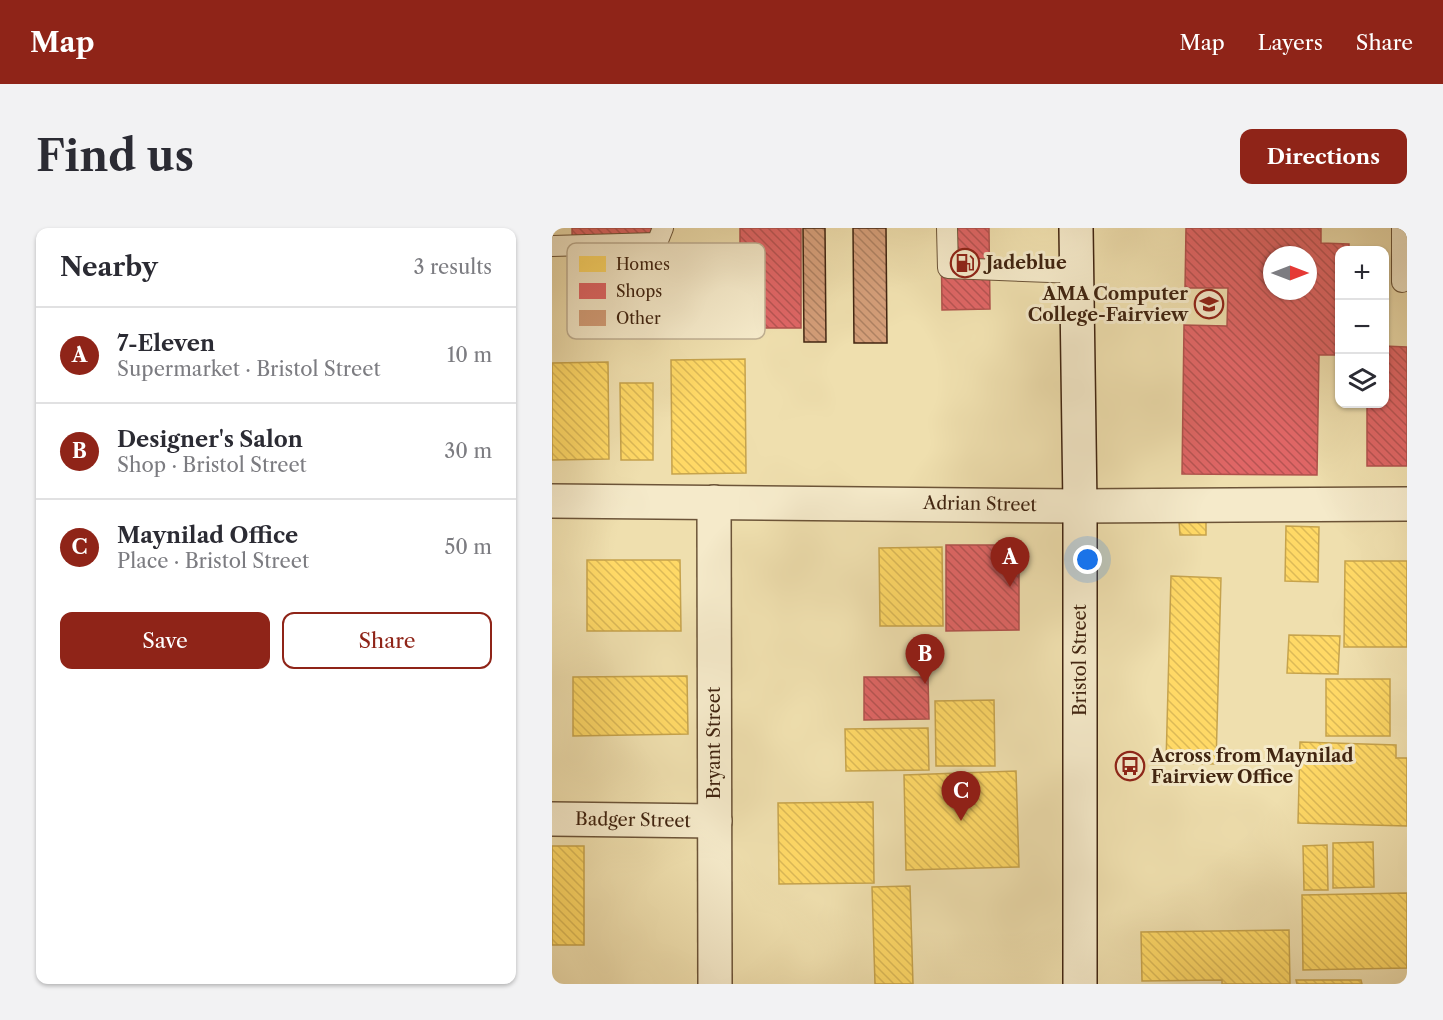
<!DOCTYPE html>
<html lang="en">
<head>
<meta charset="utf-8">
<style>
	body { margin:0; font-family:"Libre Caslon Text",serif; background:#f2f2f3; color:#2b2b33 }
	.controls { position:absolute; right:18px; top:18px; display:grid; overflow:hidden; border-radius:12px; box-shadow:0 2px 4px #0004 }
	.controls button { width:54px; height:54px; display:grid; place-items:center; padding:0; border:0; border-bottom:2px solid #e1e1e2; background:#fff; color:#2b2b33; font:30px sans-serif }
	.compass { position:absolute; left:711px; top:18px; width:54px; height:54px; border-radius:50%; background:#fff; box-shadow:0 2px 4px #0004; rotate:90deg }
	.you { position:absolute; left:536px; top:332px; width:21px; height:21px; margin:-15px; border:4px solid #fff; border-radius:50%; background:#1a73e8; box-shadow:0 0 0 9px #1a73e833 }
	.badge { display:grid; place-items:center; width:39px; height:39px; border-radius:50%; background:#8f2418; color:#fff; font-size:20px; font-weight:700 }
	.pin { position:absolute; translate:-50% -50px; filter:drop-shadow(0 2px 3px #0008) }
	.pin::after { content:''; position:absolute; top:32px; width:21px; height:18px; background:inherit; clip-path:polygon(0 0,100% 0,50% 100%) }
	.list { margin:0; padding:0; list-style:none }
	h2 { display:flex; justify-content:space-between; align-items:center; height:78px; margin:0; padding:0 24px; font-size:26px }
	h2 small { font-size:20px; font-weight:400; color:#7c7c81 }
	.list li { display:grid; grid-template-columns:39px 1fr auto; gap:18px; align-items:center; box-sizing:border-box; height:96px; padding:0 24px; border-top:2px solid #e1e1e2 }
	.list b { display:block; font-size:22px; white-space:nowrap }
	.list p { margin:0; font-size:20px; white-space:nowrap; color:#7c7c81 }
	.list em { font-size:20px; font-style:normal; color:#7c7c81 }
	.actions { display:flex; gap:12px; padding:18px 24px }
	.actions a { flex:1; padding:14px 0; border:2px solid #8f2418; border-radius:12px; text-align:center; font-size:21px; color:#8f2418 }
	.actions .main { background:#8f2418; color:#fff }
	.icon { flex:none; width:33px; height:33px; fill:none; stroke:currentColor; stroke-width:2; stroke-linecap:round; stroke-linejoin:round }
	.map { position:relative; flex:none; width:855px; height:756px; overflow:hidden; border-radius:12px }
	header { display:flex; align-items:center; gap:36px; box-sizing:border-box; height:84px; padding:0 30px; background:#8f2418; color:#fff }
	header strong { font-size:28px }
	nav { display:flex; gap:33px; margin-inline-start:auto; font-size:21px }
	.intro { display:flex; align-items:center; justify-content:space-between; box-sizing:border-box; height:144px; padding:0 36px }
	h1 { margin:0; font-size:42px }
	.button { padding:15px 27px; border-radius:12px; background:#8f2418; color:#fff; font-size:21px; font-weight:700 }
	main { display:flex; gap:36px; padding:0 36px }
	aside { flex:1; background:#fff; border-radius:12px; box-shadow:0 2px 4px #0004 }
	.map>svg:first-child { display:block }
	.homes { fill:url(#homes-back-hatch); stroke:#c6a34c; stroke-width:1.5 }
	.shops { fill:url(#shops-back-hatch); stroke:#b0524c; stroke-width:1.5; fill-rule:evenodd }
	.building { fill:url(#building-back-hatch); stroke:#412511; stroke-width:1.5 }
	.lines { fill:none; stroke-linecap:round; stroke-linejoin:round }
	.lane-casing { stroke:#6c5438; stroke-width:22 }
	.street-casing { stroke:#6c5438; stroke-width:36 }
	.secondary-casing { stroke:#412511; stroke-width:36 }
	.lane { stroke:#f5eaca; stroke-width:20 }
	.street { stroke:#f5eaca; stroke-width:33 }
	.secondary { stroke:#f5eaca; stroke-width:33 }
	.labels { text-anchor:middle; dominant-baseline:central; stroke-width:6; stroke-linejoin:round; paint-order:stroke }
	.poi-label { font-size:18px; font-weight:bold; fill:#412511; stroke:#f5eaca; text-anchor:start }
	.street-label { font-size:18px; fill:#412511; stroke:#f5eaca }
	.key { fill:#f5eaca; stroke:#bfaf92; stroke-width:1.5 }
	.key-label { font-size:16px; fill:#412511 }
</style>
</head>
<body>
<header>
<strong>Map</strong>
<nav><a>Map</a><a>Layers</a><a>Share</a></nav>
</header>
<div class="intro"><h1>Find us</h1><a class="button">Directions</a></div>
<main>
<aside>
<h2>Nearby<small>3 results</small></h2>
<ul class="list">
<li><span class="badge">A</span><div><b>7-Eleven</b><p>Supermarket · Bristol Street</p></div><em>10 m</em></li>
<li><span class="badge">B</span><div><b>Designer's Salon</b><p>Shop · Bristol Street</p></div><em>30 m</em></li>
<li><span class="badge">C</span><div><b>Maynilad Office</b><p>Place · Bristol Street</p></div><em>50 m</em></li>
</ul>
<div class="actions"><a class="main">Save</a><a>Share</a></div>
</aside>
<div class="map">
<svg width="855" height="756" viewBox="0 0 855 756">
	<defs>
		<pattern id="homes-back-hatch" width="6" height="6" patternUnits="userSpaceOnUse" patternTransform="scale(1.5)"><rect width="6" height="6" fill="#ffd966"/><path d="M-1 5l2 2M0 0l6 6M5-1l2 2" fill="none" stroke="#dcba57"/></pattern>
		<pattern id="shops-back-hatch" width="6" height="6" patternUnits="userSpaceOnUse" patternTransform="scale(1.5)"><rect width="6" height="6" fill="#e06666"/><path d="M-1 5l2 2M0 0l6 6M5-1l2 2" fill="none" stroke="#b75453"/></pattern>
		<pattern id="building-back-hatch" width="6" height="6" patternUnits="userSpaceOnUse" patternTransform="scale(1.5)"><rect width="6" height="6" fill="#d49e79"/><path d="M-1 5l2 2M0 0l6 6M5-1l2 2" fill="none" stroke="#ae8162"/></pattern>
	</defs>
	<rect width="100%" height="100%" fill="#efdfae"/>
	<filter id="stains"><feTurbulence type="fractalNoise" baseFrequency=".00333" numOctaves="4"/><feColorMatrix values="0 0 0 0 .2 0 0 0 0 .09 0 0 0 0 .02 0 0 0 .5 -.17"/></filter>
	<radialGradient id="worn" r=".72"><stop offset=".6" stop-color="#630" stop-opacity="0"/><stop offset="1" stop-color="#630" stop-opacity=".3"/></radialGradient>
	<g class="homes">
		<path d="M193,131l1,114 -74,1 -1,-114z"/>
		<path d="M56,134l1,97 -57,1v-97z"/>
		<path d="M68,155h33v77h-32z"/>
		<path d="M627,293h27v14h-26z"/>
		<path d="M734,298l33,1 -1,55 -33,-1z"/>
		<path d="M390,319l1,79h-63l-1,-78z"/>
		<path d="M35,332h93l1,71h-94z"/>
		<path d="M793,333h62v86h-63z"/>
		<path d="M619,348l50,2 -5,186 -50,-1z"/>
		<path d="M737,407l51,1 -2,38 -51,-1z"/>
		<path d="M135,448l1,58 -115,2v-59z"/>
		<rect x="774" y="451" width="64" height="57"/>
		<path d="M442,472l1,66h-59l-1,-65z"/>
		<path d="M376,500l1,42 -83,1 -1,-42z"/>
		<path d="M748,514l96,3v13h11v68l-109,-3z"/>
		<path d="M464,543l3,96 -113,3 -2,-95z"/>
		<path d="M321,574l1,81 -95,1 -1,-81z"/>
		<path d="M821,614l1,45 -41,1v-45z"/>
		<path d="M775,617l1,45h-24l-1,-44z"/>
		<rect x="0" y="618" width="32" height="99"/>
		<path d="M358,658l3,98h-38l-3,-97z"/>
		<path d="M855,665v75l-104,2 -1,-75z"/>
		<path d="M737,702l1,54h-68v-4l-80,1 -1,-49z"/>
		<path d="M744,752h65l1,4h-65z"/>
	</g>
	<g class="shops">
		<path d="M20,0h80v92h-79z"/>
		<rect x="188" y="0" width="61" height="100"/>
		<path d="M389,0h48l1,81 -48,1z"/>
		<path d="M634,0h135v15l28,1v6h-9v105h-21l-2,120 -135,-1 2,-149 43,1 1,-38h-43zM720,27h36v36h-36z"/>
		<path d="M832,118l23,1v119h-40v-62h17z"/>
		<path d="M394,317h73v85l-73,1z"/>
		<path d="M312,449h64l1,42 -65,1z"/>
	</g>
	<g class="building">
		<path d="M251,0h22l1,114h-22z"/>
		<path d="M301,0h33l1,115h-33z"/>
	</g>
	<g class="lines">
		<g class="lane-casing">
			<g id="lane">
				<path d="M395,0l1,40 128,5"/>
				<path d="M850,0v54"/>
				<path d="M0,18l105,-3 6,-15"/>
			</g>
		</g>
		<g class="street-casing">
			<g id="street">
				<path d="M0,273l528,5 327,-2"/>
				<path d="M162,274l1,482"/>
				<path d="M0,591l163,2"/>
			</g>
		</g>
		<g class="secondary-casing">
			<path id="secondary" d="M524,0l4,278v478"/>
		</g>
		<use href="#lane" class="lane"/>
		<use href="#street" class="street"/>
		<use href="#secondary" class="secondary"/>
	</g>
	<defs>
		<g id="fuel-ring" transform="scale(1.5)"><circle r="9.5" fill="#f5eaca" stroke="#8f2418" stroke-width="1.5"/><path d="M-5.5-6h7V0h2V4h1.3V-2.5L3-4.5l.8-.8L6-3V5H2.5V1h-1V6h-7ZM-4.2-4.7v3.2H.2V-4.7Z" fill="#8f2418"/></g>
		<g id="university-ring" transform="scale(1.5)"><circle r="9.5" fill="#f5eaca" stroke="#8f2418" stroke-width="1.5"/><path d="M0-5L7-2L0 1L-7-2ZM-4 1L0 2.5L4 1V4Q0 6-4 4Z" fill="#8f2418"/></g>
		<g id="bus-ring" transform="scale(1.5)"><circle r="9.5" fill="#f5eaca" stroke="#8f2418" stroke-width="1.5"/><path d="M-5-6H5V4H4V6H2V4H-2V6H-4V4H-5ZM-3.5-4V0h7V-4ZM-3.5 1.2v1.5H-2V1.2ZM2 1.2v1.5H3.5V1.2Z" fill="#8f2418"/></g>
	</defs>
	<g fill-rule="evenodd">
		<use href="#fuel-ring" x="413" y="35"/>
		<use href="#university-ring" x="657" y="76"/>
		<use href="#bus-ring" x="578" y="538"/>
	</g>
	<g class="labels">
		<g class="poi-label">
			<text x="434" y="35">Jadeblue</text>
			<text x="636" y="66" text-anchor="end">AMA Computer<tspan x="636" dy="21">College-Fairview</tspan></text>
			<text x="599" y="528">Across from Maynilad<tspan x="599" dy="21">Fairview Office</tspan></text>
		</g>
		<g class="street-label">
			<text transform="translate(428 276) rotate(1)">Adrian Street</text>
			<text transform="translate(528 432) rotate(-90)">Bristol Street</text>
			<text transform="translate(162 515) rotate(-90)">Bryant Street</text>
			<text transform="translate(81 592) rotate(1)">Badger Street</text>
		</g>
	</g>
	<rect x="15" y="15" width="198" height="96" rx="9" class="key"/>
	<rect x="27" y="28" width="27" height="16" fill="#ffd966"/>
	<rect x="27" y="55" width="27" height="16" fill="#e06666"/>
	<rect x="27" y="82" width="27" height="16" fill="#d49e79"/>
	<g class="key-label">
		<text x="64" y="42">Homes</text>
		<text x="64" y="69">Shops</text>
		<text x="64" y="96">Other</text>
	</g>
	<rect width="100%" height="100%" filter="url(#stains)"/>
	<rect width="100%" height="100%" fill="url(#worn)"/>
</svg>
<div class="controls">
<button>+</button>
<button>−</button>
<button><svg class="icon" aria-label="layers" viewBox="0 0 24 24"><path d="M12 4l9 5-9 5-9-5zM3 14l9 5 9-5"/></svg></button>
</div>
<svg class="compass" viewBox="-18 -18 36 36"><path d="M0-13l5 13h-10z" fill="#e53935"/><path d="M0 13l5-13h-10z" fill="#7c7c81"/></svg>
<div class="you"></div>
<div class="pin badge" style="left:458px;top:359px">A</div>
<div class="pin badge" style="left:373px;top:456px">B</div>
<div class="pin badge" style="left:409px;top:593px">C</div>
</div>
</main>
</body>
</html>
